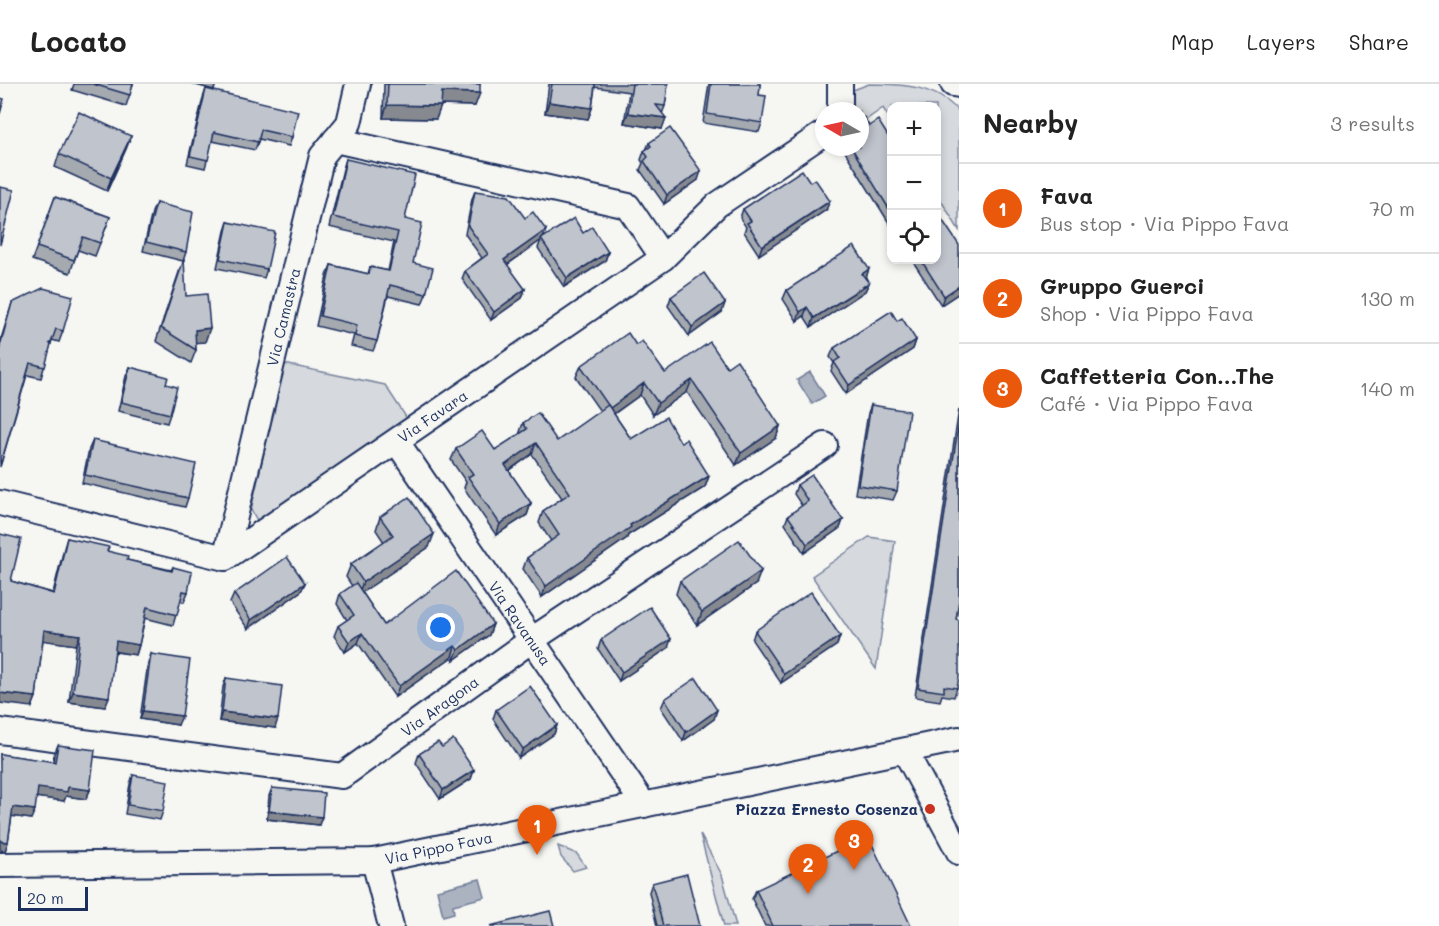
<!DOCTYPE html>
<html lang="en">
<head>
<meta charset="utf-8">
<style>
	body { margin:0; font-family:Mali,sans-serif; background:#f2f2f2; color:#222 }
	.controls { position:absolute; right:18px; top:18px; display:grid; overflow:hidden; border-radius:12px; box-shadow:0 3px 9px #0003 }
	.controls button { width:54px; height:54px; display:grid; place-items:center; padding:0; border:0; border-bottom:2px solid #e0e0e0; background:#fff; color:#222; font:30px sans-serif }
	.compass { position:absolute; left:815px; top:18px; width:54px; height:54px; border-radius:50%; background:#fff; box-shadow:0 3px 9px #0003; rotate:279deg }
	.scale { position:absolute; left:18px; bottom:15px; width:70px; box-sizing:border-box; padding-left:6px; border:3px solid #1b2f5e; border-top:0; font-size:16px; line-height:21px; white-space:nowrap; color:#1b2f5e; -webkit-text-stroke:4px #f6f6f2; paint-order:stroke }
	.you { position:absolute; left:441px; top:544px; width:21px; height:21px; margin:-15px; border:4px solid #fff; border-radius:50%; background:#1a73e8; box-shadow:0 0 0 9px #1a73e833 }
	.badge { display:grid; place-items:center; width:39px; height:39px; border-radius:50%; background:#ea580c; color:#fff; font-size:20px; font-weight:700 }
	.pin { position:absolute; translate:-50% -50px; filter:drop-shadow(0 2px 3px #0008) }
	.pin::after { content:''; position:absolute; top:32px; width:21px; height:18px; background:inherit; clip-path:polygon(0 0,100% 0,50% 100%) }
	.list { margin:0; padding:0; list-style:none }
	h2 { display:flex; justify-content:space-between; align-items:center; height:78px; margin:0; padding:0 24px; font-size:26px }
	h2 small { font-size:20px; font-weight:400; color:#767676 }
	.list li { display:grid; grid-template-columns:39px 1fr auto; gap:18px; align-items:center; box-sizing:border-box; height:90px; padding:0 24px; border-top:2px solid #e0e0e0 }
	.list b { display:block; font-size:22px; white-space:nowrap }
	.list p { margin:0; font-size:20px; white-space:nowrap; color:#767676 }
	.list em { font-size:20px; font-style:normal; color:#767676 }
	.icon { flex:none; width:33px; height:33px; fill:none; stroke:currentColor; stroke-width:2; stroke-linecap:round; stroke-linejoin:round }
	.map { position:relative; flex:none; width:959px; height:842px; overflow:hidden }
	header { display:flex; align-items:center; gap:36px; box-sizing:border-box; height:84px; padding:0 30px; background:#fff; border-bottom:2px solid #e0e0e0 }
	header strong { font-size:28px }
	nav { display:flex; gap:33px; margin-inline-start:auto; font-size:21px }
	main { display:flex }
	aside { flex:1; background:#fff }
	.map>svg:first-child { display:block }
	.green { fill:#d6d9dd; stroke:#78849e; stroke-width:1.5 }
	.water { fill:#abb2c0; stroke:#717e99; stroke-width:1.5 }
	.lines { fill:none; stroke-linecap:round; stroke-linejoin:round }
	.minor-casing { stroke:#1b2f5e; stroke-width:28 }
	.minor { stroke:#f6f6f2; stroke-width:24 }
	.wall { fill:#a5a9b0; stroke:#1b2f5e; stroke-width:1.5 }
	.shaded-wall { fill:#868990; stroke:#1b2f5e; stroke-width:1.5 }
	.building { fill:#c0c4cd; stroke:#1b2f5e; stroke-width:1.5 }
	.poi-dot { fill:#c8321e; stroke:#f6f6f2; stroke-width:2 }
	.labels { text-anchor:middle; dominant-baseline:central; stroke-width:5; stroke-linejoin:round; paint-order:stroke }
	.street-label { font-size:15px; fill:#1b2f5e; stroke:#f6f6f2 }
	.poi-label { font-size:15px; font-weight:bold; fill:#1b2f5e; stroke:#f6f6f2; text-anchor:end }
</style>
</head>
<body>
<header>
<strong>Locato</strong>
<nav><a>Map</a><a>Layers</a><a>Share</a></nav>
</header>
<main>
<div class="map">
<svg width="959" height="842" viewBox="0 0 959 842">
	<rect width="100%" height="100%" fill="#f6f6f2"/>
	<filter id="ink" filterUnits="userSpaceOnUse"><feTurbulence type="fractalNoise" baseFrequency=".0167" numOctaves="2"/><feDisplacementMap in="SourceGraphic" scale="12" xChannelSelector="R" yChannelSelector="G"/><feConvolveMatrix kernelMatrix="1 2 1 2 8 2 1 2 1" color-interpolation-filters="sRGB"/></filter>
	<g filter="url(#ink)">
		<g class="green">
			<path d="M869,0c33,0 67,1 90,28v118l-22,-36 -1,-88h-44l-1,15 -8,-13 -23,16v-13h-8l1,-21z"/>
			<path d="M284,280l101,21 23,35 -150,102 -7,-12z"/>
			<path d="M869,453l26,4 -19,128 -64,-93z"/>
			<path d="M700,750l22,41 14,51h-12z"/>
			<path d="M558,762l19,8 9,13 -13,4 -12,-14z"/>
		</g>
		<g class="water">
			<path d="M810,288l15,24 -13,8 -15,-24z"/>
			<path d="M480,795l5,18 -32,8 1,8 -11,3 -6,-26z"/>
		</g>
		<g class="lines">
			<g class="minor-casing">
				<g id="minor">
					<path d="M953,0l6,1"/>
					<path d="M840,27v-27"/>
					<path d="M335,56l293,66 35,52"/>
					<path id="s1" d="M397,358l247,363"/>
					<path id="s2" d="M0,419l225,55 438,-300 54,-53 107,-72"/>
					<path id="s3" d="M225,474l97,-402 27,-33 9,-39"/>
					<path id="s4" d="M0,647l342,45 191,-137 292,-194"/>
					<path d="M905,667l54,101"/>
					<path d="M374,777l17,65"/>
					<path id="s5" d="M0,781l374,-4 585,-122"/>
				</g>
			</g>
			<use href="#minor" class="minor"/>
		</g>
		<g class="wall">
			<path d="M74,0h59l-7,22 -54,-16z"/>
			<path d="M192,0h24l-2,6z"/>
			<path d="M384,0h96l-5,22 -34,-1 -5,14 -53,-1z"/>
			<path d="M549,0h119l-3,22 -3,8v15l-38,-6 5,-31 -34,-5 -3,21 -4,11 -43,-6z"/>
			<path d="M709,0h51l-1,11 3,28 -3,9 -56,-9z"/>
			<path d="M206,5l86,48 -3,9 -30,-7 -4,11 -43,-9 -7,27 -18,-4 16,-66z"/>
			<path d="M869,42l22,15v85l-49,-79h18z"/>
			<path d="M131,52l-5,13 -19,42 -52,-24 4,-13z"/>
			<path d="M649,59l49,37 -34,24 -24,-34 3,-7 -2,-3 3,-9 2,-1z"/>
			<path d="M346,75l59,60 8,44 13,31 -4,10 -34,-8 -11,45 -4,10 -22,-5 3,-11 -38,-9 11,-50 4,-11 37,9 2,-7 18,4 6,-29 -65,-15 14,-58z"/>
			<path d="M475,107l50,27 19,20 39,-5 25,19 -3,9 -41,26 -26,-39 3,-8 -34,25 18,24 -3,9 -31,22 -29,-41 3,-8 17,-13 -17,-24 7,-35z"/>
			<path d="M55,113l55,20 -15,39 -17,-6 -8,23 -38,-13z"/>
			<path d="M156,119l30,49 -3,9 -40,-10 9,-39z"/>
			<path d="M743,125l83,1 -67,45 -15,-23 2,-5 -6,-9z"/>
			<path d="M228,138l39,47 -3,9 -47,-10 8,-37z"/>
			<path d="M912,176h24l23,33 -18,12z"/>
			<path d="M179,188l7,24 19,46h-10l1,8 -5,13 -35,-22z"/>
			<path d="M866,194l3,5 -4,8 -54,36 -7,-11 -7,5 -14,-22 4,-9z"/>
			<path d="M671,213l51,15 -33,24 -21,-30z"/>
			<path d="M12,219l51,28 -4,11 -7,-2 -11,38 -14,-3 -27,92v-125z"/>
			<path d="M897,237l19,19 -3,9 -67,45 -15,-23 3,-8 -4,-6 4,-9z"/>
			<path d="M636,261l29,28 62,-6 53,59 -4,12 -40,27 -49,-73 -34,23 -13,-20 -26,19 17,25 50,4 28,33 -4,11 -77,48 -1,3 -85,59 -19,-28 4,-11 24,-17 -12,-18 4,-12 19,-13 -30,-44 -23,17 22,32 -4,12 -31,20 -32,-47 2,-6 -15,-22 5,-11 39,1 24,-15 4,-12 34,18 43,-30 -24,-34 5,-11z"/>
			<path d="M130,283l36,17 4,30 -3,9 -49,-12 8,-35z"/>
			<path d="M871,321l26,86 -4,9 -38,-6 13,-81z"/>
			<path d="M959,325v191l-3,19 1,69 -3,9 -12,-2 -2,6 -25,-4z"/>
			<path d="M93,356l95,58 -3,9 -103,-24 7,-34z"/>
			<path d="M797,401l46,35 -3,8 -36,25 -19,-29 3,-8 14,-10 -8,-12z"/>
			<path d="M380,433l49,30 -67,45 22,33 109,-1 -4,11 -35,25 -2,-3 -57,40 -37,-54 -13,9 -11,-16 4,-10 9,-6 -10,-16 3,-10 12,-8 -6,-9 5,-13 33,-22 -8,-12z"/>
			<path d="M67,454l40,13 20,9 44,10 2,-3 15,25 -4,10 -4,-1 -7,24 -28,-7 -6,27 -3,10 -21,-3 -10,55 -36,-5 7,-57 -33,-5 -7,57 -4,10 -21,-126 42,12 11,-45z"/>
			<path d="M680,497l76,3 -59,41 -21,-31z"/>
			<path d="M305,499l-4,8 -53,38 -18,-26 4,-9z"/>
			<path d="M755,547l85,5 -3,9 -56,38 -29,-43z"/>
			<path d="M601,556l67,8 -49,33 -21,-32z"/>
			<path d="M151,570l27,71 -38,-6 8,-56z"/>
			<path d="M226,594l49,50 -56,-7 4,-34z"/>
			<path d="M665,615l49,20 -31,22 -22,-33z"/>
			<path d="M496,626l61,15 -3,9 -35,24 -26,-39z"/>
			<path d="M58,661l32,45 -4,9 -20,-3 -2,5 -28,-4 -5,22 -19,-3 -4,26 -3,9 -5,-97 53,8 1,-8z"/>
			<path d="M442,663l32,23 -3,9 -31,20 -24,-36 3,-9z"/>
			<path d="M133,691l30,36 -3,9 -35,-6 5,-30z"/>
			<path d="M272,704l47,37 -52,-6 2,-23z"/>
			<path d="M652,799l48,43h-43l-8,-34z"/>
			<path d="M756,806l155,36h-146l-13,-27z"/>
		</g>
		<g class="shaded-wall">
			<path d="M442,8l38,1 -5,13 -38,-1z"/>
			<path d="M549,18l43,6 -4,11 -43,-6z"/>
			<path d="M387,21l54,1 -5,13 -53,-1z"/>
			<path d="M628,29l38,5 -4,11 -38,-6z"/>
			<path d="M131,52l-5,13 -19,42 4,-13z"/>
			<path d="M701,87l-3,9 -34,24 3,-9z"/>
			<path d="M830,117l-4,9 -67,45 3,-9z"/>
			<path d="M546,146l-3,9 -42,30 3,-9z"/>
			<path d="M608,168l-3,9 -41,26 3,-9z"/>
			<path d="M869,185l-3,9 -4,-4z"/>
			<path d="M869,199l-4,8 -54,36 3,-9z"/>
			<path d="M959,202v7l-18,12 3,-9z"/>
			<path d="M525,205l-3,9 -31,22 3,-8z"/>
			<path d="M725,219l-3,9 -33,24 3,-9z"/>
			<path d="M807,223l-3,9 -7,5 3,-9z"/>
			<path d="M210,244l-5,14 -15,1 5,-13z"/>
			<path d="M916,256l-3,9 -67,45 3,-9z"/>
			<path d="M692,296l-5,12 -34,23 5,-12z"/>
			<path d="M644,299l-4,12 -34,24 4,-11z"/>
			<path d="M780,342l-4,12 -40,27 5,-12z"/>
			<path d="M536,359l-4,11 -31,22 4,-11z"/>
			<path d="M709,392l-4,11 -77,48 -1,3 -85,59 4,-11 84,-61z"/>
			<path d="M531,419l-4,12 -31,20 4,-11z"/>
			<path d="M843,436l-3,8 -36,25 3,-9z"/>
			<path d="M434,450l-5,13 -71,48 5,-13z"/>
			<path d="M761,487l-5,13 -59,41 5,-13z"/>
			<path d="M305,499l-4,8 -53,38 3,-9z"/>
			<path d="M493,540l-4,11 -35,25 4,-10z"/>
			<path d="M44,546l36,5 -4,10 -36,-5z"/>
			<path d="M362,549l-4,10 -13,9 4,-10z"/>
			<path d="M840,552l-3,9 -56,38 3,-9z"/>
			<path d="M671,555l-3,9 -49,33 3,-9z"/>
			<path d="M116,557l23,4 -3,10 -24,-4z"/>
			<path d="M455,562l-3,11 -57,40 4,-11z"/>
			<path d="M73,608l36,5 -4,10 -36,-5z"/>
			<path d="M0,609l36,4 -4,10 -32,-4z"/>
			<path d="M717,626l-3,9 -31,22 3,-9z"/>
			<path d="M143,627l39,5 -4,9 -38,-6z"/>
			<path d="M222,628l56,7 -3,9 -56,-7z"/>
			<path d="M557,641l-3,9 -35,24 4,-9z"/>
			<path d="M474,686l-3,9 -31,20 3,-9z"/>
			<path d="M68,703l22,3 -4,9 -20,-3 -2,5 -30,-4 4,-9z"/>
			<path d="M13,723l22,3 -4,9 -21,-3z"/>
			<path d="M269,727l53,6 -3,8 -52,-6z"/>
			<path d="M0,757l8,1 -3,9 -5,-1z"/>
		</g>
		<g class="building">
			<path d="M93,0h40l-3,11z"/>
			<path d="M388,0h92v9l-38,-1 -1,14 -54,-1z"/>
			<path d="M552,0h43l-3,24 -43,-6z"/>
			<path d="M632,0h36l-3,22 -9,-1 10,13 -38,-5z"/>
			<path d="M711,0h49l-1,11 7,1 -4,27 -55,-9z"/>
			<path d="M206,5l92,22 -6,26 -31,-7 -3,12 -44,-10 -6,28 -18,-4z"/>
			<path d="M0,14l4,1 -4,15z"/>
			<path d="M79,28l52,24 -20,42 -52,-24z"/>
			<path d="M864,33l5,9 9,-6 13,21v71l-40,-65h9v-27z"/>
			<path d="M670,44l31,43 -34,24 -23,-34 4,-4 -4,-6 7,-5 -2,-3z"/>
			<path d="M346,75l69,16 -10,44 17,4 -9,40 20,5 -7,26 -36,-9 -13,56 -22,-5 2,-11 -37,-9 11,-51 38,9 1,-7 19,4 9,-39 -65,-15z"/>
			<path d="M802,86l8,12 5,-3 15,22 -68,45 -15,-23 4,-2 -8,-12z"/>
			<path d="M0,103l14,3 -14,55z"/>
			<path d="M475,107l34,5 16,22 8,-6 13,18 -42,30 21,29 -31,23 -29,-41 23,-17 -20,-28z"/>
			<path d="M55,113l55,20 -10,26 -17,-6 -9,23 -37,-13z"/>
			<path d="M156,119l37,9 -7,40 -40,-10z"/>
			<path d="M937,128l22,33v41l-15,10 -23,-36h15v-47z"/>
			<path d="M574,134l9,15 9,-6 16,25 -41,26 -26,-39z"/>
			<path d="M228,138l47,10 -8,37 -47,-10z"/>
			<path d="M854,162l15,23 -7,5 7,9 -55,35 -7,-11 -7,5 -13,-22z"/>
			<path d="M184,175l2,37 21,-2 3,34 -15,2 1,20 -35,-22z"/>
			<path d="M704,189l21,30 -33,24 -21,-30z"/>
			<path d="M43,204l30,8 -10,35 -7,-2 -5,14h-2l2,1 -6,23 -15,-4 -29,100 -1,-1v-116l12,-43z"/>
			<path d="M891,227l6,10 5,-3 14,22 -67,45 -15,-23 6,-4 -6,-10z"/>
			<path d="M628,249l8,12 6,-4 23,32 45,-31 17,25 10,-7 43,66 -39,27 -49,-73 -34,23 -14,-20 -34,25 -29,-42z"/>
			<path d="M130,283l38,10 -2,7 11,3 -7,27 -49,-12z"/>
			<path d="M608,321l23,34 35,-22 15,26 5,-4 23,37 -79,49 1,2 -85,59 -19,-28 32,-23 -16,-24 27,-18 -34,-50 -31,22 26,38 -31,21 -32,-47 5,-3 -17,-25 26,-18 13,19 32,-21 -4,-6 15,-10 19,28z"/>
			<path d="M871,321l38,6 -12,80 -39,-6z"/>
			<path d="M959,338v178l-3,19 3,1v57l-2,11 -13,-2v6l-26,-4z"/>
			<path d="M93,356l103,24 -8,34 -103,-23z"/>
			<path d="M812,391l31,45 -36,24 -19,-28 20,-15 -11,-16z"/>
			<path d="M409,413l25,37 -71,48 -12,-18 42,-29 -13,-18z"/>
			<path d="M0,450l21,5 -10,42 43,13 13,-56 42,9 -2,4 21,5 -1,4 45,11 1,-4 19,5 -4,20 -5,-1 -6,24 -30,-8 -8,38 -23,-4 -7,56 -36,-5 7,-57 -36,-5 -8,67 -36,-4z"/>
			<path d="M739,456l22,31 -59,41 -22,-31z"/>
			<path d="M287,473l18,26 -54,37 -17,-26z"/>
			<path d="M456,487l37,53 -35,26 -3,-4 -56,40 -37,-53 -13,9 -11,-16 16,-11 -14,-21 16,-11 28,42z"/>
			<path d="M811,508l29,44 -56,38 -29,-43z"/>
			<path d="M650,523l21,32 -49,33 -21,-32z"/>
			<path d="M151,570l39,6 -8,56 -39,-5z"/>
			<path d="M226,594l56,8 -4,33 -56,-7z"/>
			<path d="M696,594l21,32 -31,22 -21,-33z"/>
			<path d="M530,602l27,39 -34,24 -27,-39z"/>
			<path d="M453,655l21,31 -31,20 -24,-36 19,-12 4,5z"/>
			<path d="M58,661l37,5 -5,40 -22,-3 -1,5 -29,-4 -3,22 -22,-3 -5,35 -8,-1v-87l55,8z"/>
			<path d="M133,691l35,6 -5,30 -35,-6z"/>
			<path d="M272,704l52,5 -2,24 -53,-6z"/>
			<path d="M868,752l43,90h-138l-17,-36z"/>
			<path d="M687,790l13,52h-37l-11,-43z"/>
			<path d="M550,827l4,15h-64z"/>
		</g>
	</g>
	<circle class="poi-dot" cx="930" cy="725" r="6"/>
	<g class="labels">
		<g class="street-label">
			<text stroke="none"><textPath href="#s3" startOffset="248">Via Camastra</textPath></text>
			<text stroke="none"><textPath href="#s2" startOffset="483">Via Favara</textPath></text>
			<text stroke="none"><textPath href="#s1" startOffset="219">Via Ravanusa</textPath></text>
			<text stroke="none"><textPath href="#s4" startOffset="465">Via Aragona</textPath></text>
			<text stroke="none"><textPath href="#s5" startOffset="440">Via Pippo Fava</textPath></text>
		</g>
		<g class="poi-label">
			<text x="918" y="725">Piazza Ernesto Cosenza</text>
		</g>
	</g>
</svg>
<div class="controls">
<button>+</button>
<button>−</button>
<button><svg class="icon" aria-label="locate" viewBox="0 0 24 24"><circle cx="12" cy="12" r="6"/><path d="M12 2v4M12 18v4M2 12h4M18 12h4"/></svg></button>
</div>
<svg class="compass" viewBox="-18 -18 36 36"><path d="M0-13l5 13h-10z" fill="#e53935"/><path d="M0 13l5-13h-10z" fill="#767676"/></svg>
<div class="scale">20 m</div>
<div class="you"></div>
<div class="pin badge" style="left:537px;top:771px">1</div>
<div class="pin badge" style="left:808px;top:810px">2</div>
<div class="pin badge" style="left:854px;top:786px">3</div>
</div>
<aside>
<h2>Nearby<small>3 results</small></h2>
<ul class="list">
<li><span class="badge">1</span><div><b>Fava</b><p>Bus stop · Via Pippo Fava</p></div><em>70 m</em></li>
<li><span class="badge">2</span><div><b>Gruppo Guerci</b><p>Shop · Via Pippo Fava</p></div><em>130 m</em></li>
<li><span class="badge">3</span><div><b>Caffetteria Con...The</b><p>Café · Via Pippo Fava</p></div><em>140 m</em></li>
</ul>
</aside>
</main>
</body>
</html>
